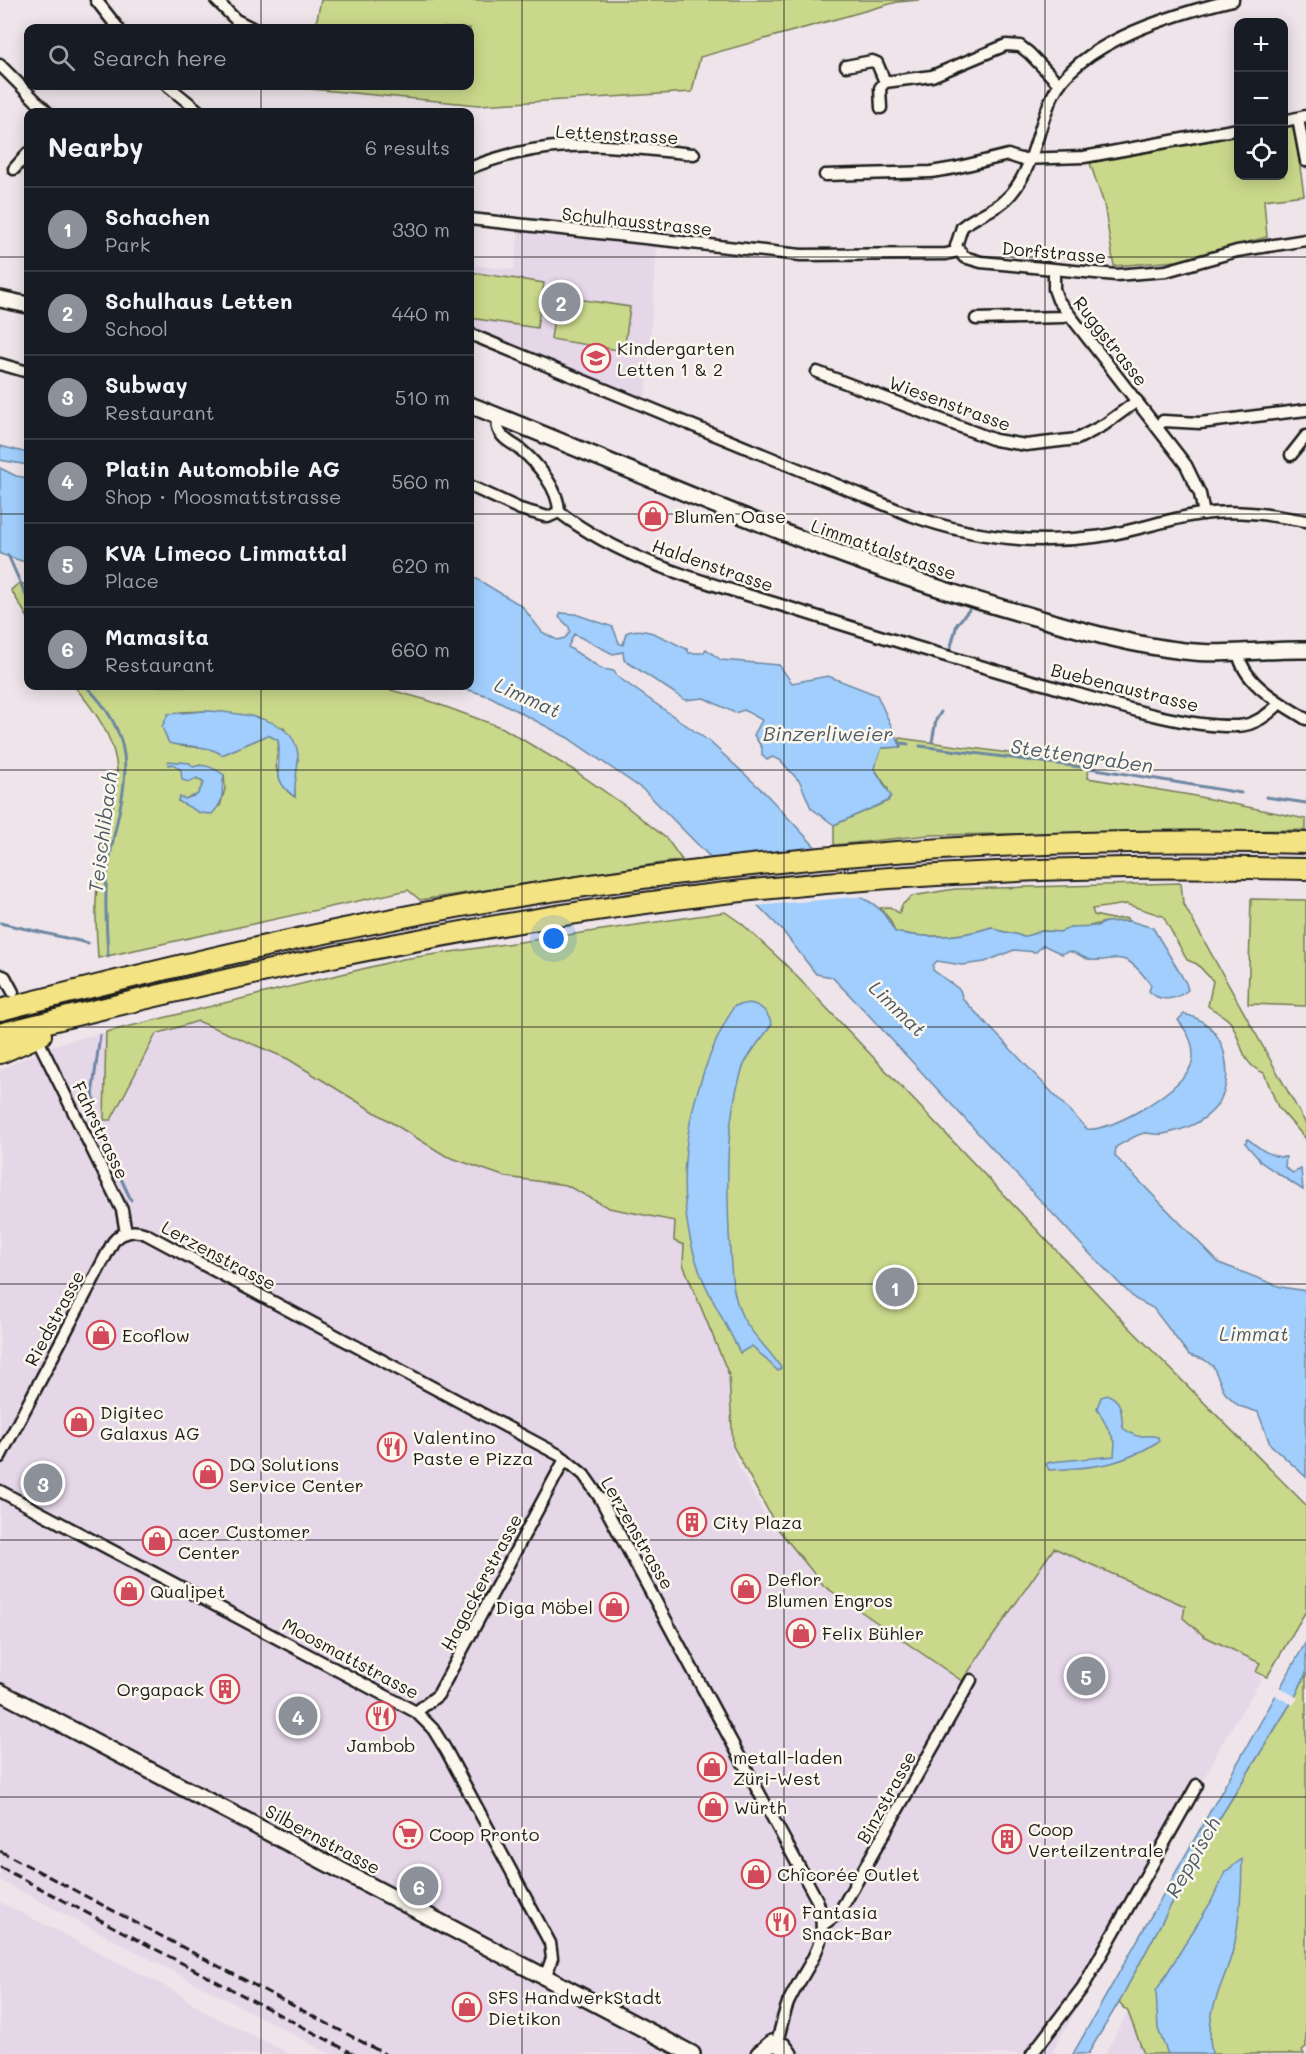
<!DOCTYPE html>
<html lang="en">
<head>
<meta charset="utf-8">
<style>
	body { margin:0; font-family:Mali,sans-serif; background:#242831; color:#f1f3f6 }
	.controls { position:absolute; right:18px; top:18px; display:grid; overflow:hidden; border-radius:12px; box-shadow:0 3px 15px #0003 }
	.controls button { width:54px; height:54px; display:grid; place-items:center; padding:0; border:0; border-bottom:2px solid #363941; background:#171b24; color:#f1f3f6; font:30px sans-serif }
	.you { position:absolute; left:554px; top:939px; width:21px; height:21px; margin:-15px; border:4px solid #fff; border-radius:50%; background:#1a73e8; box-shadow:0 0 0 9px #1a73e833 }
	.badge { display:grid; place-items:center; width:39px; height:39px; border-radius:50%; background:#8c9099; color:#fff; font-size:20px; font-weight:700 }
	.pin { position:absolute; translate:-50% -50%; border:3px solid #fff; box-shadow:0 2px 6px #0006 }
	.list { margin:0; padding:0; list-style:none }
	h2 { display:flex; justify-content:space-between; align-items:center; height:78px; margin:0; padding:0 24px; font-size:26px }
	h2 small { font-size:20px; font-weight:400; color:#9ea1a6 }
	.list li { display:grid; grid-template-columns:39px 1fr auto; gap:18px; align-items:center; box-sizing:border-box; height:84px; padding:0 24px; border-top:2px solid #363941 }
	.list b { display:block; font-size:22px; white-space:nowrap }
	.list p { margin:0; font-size:20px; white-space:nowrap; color:#9ea1a6 }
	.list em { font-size:20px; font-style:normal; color:#9ea1a6 }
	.icon { flex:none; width:33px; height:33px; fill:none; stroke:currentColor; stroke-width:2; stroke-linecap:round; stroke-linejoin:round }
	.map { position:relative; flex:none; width:1306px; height:2054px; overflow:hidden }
	.search { position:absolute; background:#171b24; box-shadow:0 3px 15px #0003; left:24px; top:24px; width:450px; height:66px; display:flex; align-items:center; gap:15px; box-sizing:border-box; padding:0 21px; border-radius:12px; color:#9ea1a6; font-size:22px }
	.panel { position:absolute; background:#171b24; box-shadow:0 3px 15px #0003; left:24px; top:108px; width:450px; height:582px; border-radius:12px }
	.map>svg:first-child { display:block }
	.built { fill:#e5d6e8 }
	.green { fill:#cad88b; stroke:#737a54; stroke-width:1.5; fill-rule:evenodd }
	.water { fill:#a1cefc; stroke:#6c87a2; stroke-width:1.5 }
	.pier { fill:#eee4ea }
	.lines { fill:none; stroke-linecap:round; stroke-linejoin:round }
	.stream { stroke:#6c87a2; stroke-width:3 }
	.street-casing { stroke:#1c1c1c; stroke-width:15 }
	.secondary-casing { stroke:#1c1c1c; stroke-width:20 }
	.highway-casing { stroke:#1c1c1c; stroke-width:24 }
	.street { stroke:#fbf7ec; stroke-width:10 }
	.secondary { stroke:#fbf7ec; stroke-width:15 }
	.highway { stroke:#f4e382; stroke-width:20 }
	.rail { stroke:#1c1c1c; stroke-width:3; stroke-dasharray:9 4.5; stroke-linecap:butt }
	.grid { fill:none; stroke:#1c1c1c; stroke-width:1.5; stroke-opacity:0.55 }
	.labels { text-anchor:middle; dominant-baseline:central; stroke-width:5; stroke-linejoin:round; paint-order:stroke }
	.street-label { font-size:18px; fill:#1c1c1c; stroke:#fbf7ec }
	.poi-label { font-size:18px; fill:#1c1c1c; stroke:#fbf7ec; text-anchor:start }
	.water-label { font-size:20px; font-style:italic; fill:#4b5a6a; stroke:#fbf7ec }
</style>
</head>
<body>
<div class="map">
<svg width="1306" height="2054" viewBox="0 0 1306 2054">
	<rect width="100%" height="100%" fill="#eee4ea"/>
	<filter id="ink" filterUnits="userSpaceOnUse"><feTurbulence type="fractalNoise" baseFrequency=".0167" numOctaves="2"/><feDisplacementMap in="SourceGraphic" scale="12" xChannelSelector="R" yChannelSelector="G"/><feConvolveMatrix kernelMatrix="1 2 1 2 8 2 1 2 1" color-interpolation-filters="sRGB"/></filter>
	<g filter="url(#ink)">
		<g class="built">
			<path d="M519,232l138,13 -12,159 -175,-71v-68l44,5z"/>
			<path d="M198,1021l90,38 158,97 60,21 60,8 43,23 66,13v14l9,10 -1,19 46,111 5,83 39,73 5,-2 46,57 137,95 19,-31 74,-102 132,58 18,30 57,27 -6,11 7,4 -42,68 -39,81 -130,227h-720l-331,-174v-810l53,-25 53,-13 -2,87 7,1 45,-86z"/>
			<path d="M0,1902l178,91 29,20 83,41h-290z"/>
			<path d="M1128,2012l16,42h-39l6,-11z"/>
		</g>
		<g class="green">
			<path d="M321,0h598l-22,2 -197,55 -8,35 -213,13 -178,-17v-2h169v-58h-155z"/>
			<path d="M1294,126l10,69 -40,5 3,37 -90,24 -63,5 -10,-62 -14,-41 148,-27v40h46v-48z"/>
			<path d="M470,272l74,11 -7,45 -67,-10z"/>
			<path d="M557,296l73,11 -6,44 -73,-12z"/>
			<path d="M19,583l9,2v33l-17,-28z"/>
			<path d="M74,686h302l51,14 76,28 72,43 52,36 40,32 15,21 -262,40 -12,-10 -310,68c-1,-22 -4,-47 -1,-69 9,-94 51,-118 -23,-203zM206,711l55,8 23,9 14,31 -4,20 1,18c-11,-6 -18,-20 -19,-33 0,-9 4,-15 2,-24l-10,-5 -46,20 -9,-7 -32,-2v-34zM173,764l20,4 7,-3 24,10 1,14 -5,17h-31l-11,-5 19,-6 7,-12z"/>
			<path d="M899,738l190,26 -1,14 102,17 116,24v11l-377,5 -95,10v-20l54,-24v-12l-14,-21 7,-20 20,-1z"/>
			<path d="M1181,883l2,20 123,221v15l-28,-32 -14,-34c-24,-9 -21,-31 -33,-50 -5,-7 -16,-12 -23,-17l5,-25 -16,-17 -10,-4 -24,-44 -37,-12 -34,5 2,6 18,4 15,-1 1,3 -22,1 -24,6 -12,-1 -9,5 -19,-1 -19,6c-10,-6 -23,-3 -31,-10 -33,11 -64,12 -97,5l-5,-12 -10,-12 10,-1 9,6 3,-8 10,-9 43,-7z"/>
			<path d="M1251,899l55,1v106l-58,-2z"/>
			<path d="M725,912l16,11 43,40 344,363 178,179v106l-39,66 -11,-5 4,-9 -56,-27 -21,-18 2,-12 -131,-58 -92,133 -138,-95 -46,-57 -45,-83 -4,-71 -46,-111 1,-19 -10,-4 1,-20 -66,-13 -43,-23 -60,-8 -60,-21 -158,-97 -90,-38 -42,13 -45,86h-7l2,-88 297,-73z"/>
			<path d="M1306,1673v374l-4,3 2,4h-160l-16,-42 -9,-10 84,-157 93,-150z"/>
		</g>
		<g class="water">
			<path d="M0,446l28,7v12l-28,-5z"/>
			<path d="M0,468l16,8 12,2v85l-28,-9z"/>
			<path d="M470,575l52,31 20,26 15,8 8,-2 5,-6 -1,-5 -10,-10 2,-4 14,1 38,13 6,16 4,2 3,-12c18,-10 44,9 61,16l2,4h14l3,-4 15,11 58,5 13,18 36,-7 49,19 24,52 -19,1 -8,20 17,28 -3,5 -54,24 -23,-17 -11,-26 -20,-22 -8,-3 -5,3 -5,-5v-7l-8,-13 8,-15 -18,-10 -9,3 -31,-15 -19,2 -61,-40 -1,-8 -10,2 -39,-20 -6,13 34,22 12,2 4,6 92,65 55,51 99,106c17,7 23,19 31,33 33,7 64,6 97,-5 8,7 21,4 31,10l19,-6 19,1 9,-5 27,-1 9,-4 24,-1 23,7 33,55 2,7c-12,10 -28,13 -39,1l2,-6c-6,-8 -14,-19 -23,-24 -12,-6 -24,1 -37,-1 -11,-2 -18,-13 -29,-6l-19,-9 -7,7 -22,-2 -29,12 -23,3 -25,-4 -4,4v5l27,20 3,9 124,130c26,3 98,-41 105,-66 4,-17 -4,-30 -14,-43l6,-6c21,5 34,17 40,38 12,48 -16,74 -61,82 -6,1 -12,-1 -18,-1 -9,1 -21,10 -29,14l-1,9 104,107 62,24 25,4v186l-36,-33 -12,-32 -19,-6 -14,-13 -12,-27 -10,-7 -14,-4 -36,-47 -18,-9 -45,-45 -225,-243 -33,-34 -16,-3 -34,-44 -137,-139 -77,-53 -77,-41 -35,-11h14z"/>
			<path d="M206,711c32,2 94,5 92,49 -1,14 -4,23 -3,37 -27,-19 -12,-32 -17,-57l-10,-5 -46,20c-15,-11 -36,-7 -53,-12l-7,-16 6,-13z"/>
			<path d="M168,761l22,2 3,4c12,-4 21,1 31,8 -4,18 3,23 -12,39l-12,-1 -22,-12 2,-4 5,2 12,-4 7,-12 -7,-5 -8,4 -7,-2 -1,-10 -8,-6 -4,1z"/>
			<path d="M749,1003c13,2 18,9 23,21 -9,14 -25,30 -30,46 -17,53 -15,107 -13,163 2,28 1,59 14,85 10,18 27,32 38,50l-3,3 -26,-25 -12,7c-12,-26 -28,-51 -39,-78 -34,-89 -13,-188 33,-269z"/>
			<path d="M1248,1139c11,9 23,19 38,18l-1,10 8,6 8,-4 2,21 -41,-27 -17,-20z"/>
			<path d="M1108,1395c15,5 13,19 15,33 20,15 17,4 35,9l1,4c-40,26 -64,26 -110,29l-3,-6 4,-2 64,-6 1,-14 -18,-34 4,-11z"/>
			<path d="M1306,1642v31l-10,22 -93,150 -84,157 -31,52h-15z"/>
			<path d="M1242,1859c0,28 -2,55 -7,83 -9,42 -32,66 -23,112h-44l-10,-25 -2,-38 55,-89 14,-30z"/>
		</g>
		<g class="pier">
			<path d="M819,846l46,50 -110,10 -48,-48z"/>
			<path d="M1276,1685l22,13 -5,7 -22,-12z"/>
		</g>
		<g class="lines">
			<g class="stream">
				<path d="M8,555l20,45"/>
				<path d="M950,650l7,-26 12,-14"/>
				<path d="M86,686c65,65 31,111 21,189 -3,27 0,55 1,82"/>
				<path d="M932,742l4,-22 5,-8"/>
				<path d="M900,743l8,1"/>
				<path d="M920,746l176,23 145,24"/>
				<path d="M1266,797l40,6"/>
				<path d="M0,923l88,20"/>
				<path d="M100,1035l-7,53 3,37 35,75"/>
			</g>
			<g class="street-casing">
				<g id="street">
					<path d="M96,0l22,28"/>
					<path d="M216,0l20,20 16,8"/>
					<path d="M1233,0c-55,13 -156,42 -181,97 -15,32 -18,70 -41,97 -13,16 -34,20 -49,33l-6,19 8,11 17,5 135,13 50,-4 71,-20 69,-11"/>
					<path d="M0,65l47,47"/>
					<path d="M846,66l26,-5 5,2 8,19"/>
					<path d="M168,86l32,26"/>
					<path d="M881,108l-1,-20 5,-6 47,-6 74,-31 14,1 9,7 30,31"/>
					<path d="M1298,119l8,42"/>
					<path d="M1284,121l22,-5"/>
					<path d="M470,168c81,-33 140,-22 224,-14"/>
					<path d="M14,169l14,-16"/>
					<path d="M825,175l106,-3 24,-4 53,-13 12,4 64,-2 154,-28"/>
					<path d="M470,219l331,36 145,-1 13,-3"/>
					<path d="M1054,270v19l4,11 128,165 14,29 4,20"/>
					<path d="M976,319l87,-2 5,-3"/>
					<path d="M470,334l440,181c60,22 121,30 184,22 37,-4 71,-18 107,-23 36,-5 70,1 105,7"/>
					<path d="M0,364l28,8"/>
					<path d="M817,372l178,68 31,5 51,-6 27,-14 33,-24"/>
					<path d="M499,416c-2,6 -2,13 2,18 4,7 13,10 19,15 17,14 39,40 39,63"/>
					<path d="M1157,427l6,-6 37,2 106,-13"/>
					<path d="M1291,455l15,-19"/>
					<path d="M470,486l50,23 28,8 11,-5c67,51 150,71 228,95 85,27 170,53 256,77 58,16 136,44 195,42 17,-1 30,-11 42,-23"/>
					<path d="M1238,651c4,32 42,52 68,68"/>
					<path d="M0,975l5,2 8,15"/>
					<path d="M40,1044l82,166 4,23"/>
					<path d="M0,1457l113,-215c8,-10 21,-13 33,-8l415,222 23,19 16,23 217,402c16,45 -11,64 -29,103 -5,13 -8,27 -11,41"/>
					<path d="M0,1491l416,221 17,17 13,21 104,193 2,15 -7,20"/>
					<path d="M416,1712l22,-17 127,-236"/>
					<path d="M824,1924l15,-11 132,-233"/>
					<path d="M1032,2054l51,-67 114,-202"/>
				</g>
			</g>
			<g class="secondary-casing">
				<g id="secondary">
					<path d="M0,299l28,6"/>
					<path d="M470,405c182,72 361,155 550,208 53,15 109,32 164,38 40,5 82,-2 122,-1"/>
					<path d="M0,1692l692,362"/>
					<path d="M759,2054l13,-11 11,3 6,8"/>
				</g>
			</g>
			<g class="highway-casing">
				<g id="highway">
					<path d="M0,1010c178,-45 357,-88 538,-117 254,-40 511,-57 768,-50"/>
					<path d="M0,1034c225,-57 453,-107 683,-136 207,-26 415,-34 623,-29"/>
					<path d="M0,1053l41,-18"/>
				</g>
			</g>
			<use href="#street" class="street"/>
			<use href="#secondary" class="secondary"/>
			<use href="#highway" class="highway"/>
			<g class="rail">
				<path d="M0,1851l385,203"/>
				<path d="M0,1867l354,187"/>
			</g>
		</g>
	</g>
	<path class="grid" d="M261,0v28M522,0v2054M784,0v2054M1045,0v2054M261,86v26M0,257h28M470,257h836M0,514h28M470,514h836M261,686v1368M0,770h1306M0,1027h1306M0,1284h1306M0,1540h1306M0,1797h1306"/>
	<defs>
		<g id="school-ring" transform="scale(1.5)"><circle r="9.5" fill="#fbf7ec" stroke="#d1495b" stroke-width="1.5"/><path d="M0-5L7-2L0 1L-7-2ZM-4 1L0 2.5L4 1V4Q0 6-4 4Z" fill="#d1495b"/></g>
		<g id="shop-ring" transform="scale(1.5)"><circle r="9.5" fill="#fbf7ec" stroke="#d1495b" stroke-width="1.5"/><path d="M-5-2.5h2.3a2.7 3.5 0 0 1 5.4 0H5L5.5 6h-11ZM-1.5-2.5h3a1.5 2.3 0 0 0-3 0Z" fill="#d1495b"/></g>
		<g id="restaurant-ring" transform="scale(1.5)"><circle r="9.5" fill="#fbf7ec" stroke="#d1495b" stroke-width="1.5"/><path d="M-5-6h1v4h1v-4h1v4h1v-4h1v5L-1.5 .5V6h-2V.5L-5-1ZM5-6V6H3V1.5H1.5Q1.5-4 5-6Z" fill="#d1495b"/></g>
		<g id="building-ring" transform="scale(1.5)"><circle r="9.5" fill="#fbf7ec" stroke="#d1495b" stroke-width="1.5"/><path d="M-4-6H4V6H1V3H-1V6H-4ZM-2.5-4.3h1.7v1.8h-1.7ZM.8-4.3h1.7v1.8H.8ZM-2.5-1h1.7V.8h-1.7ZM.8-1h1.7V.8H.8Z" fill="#d1495b"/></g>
		<g id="supermarket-ring" transform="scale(1.5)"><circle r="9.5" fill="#fbf7ec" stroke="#d1495b" stroke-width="1.5"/><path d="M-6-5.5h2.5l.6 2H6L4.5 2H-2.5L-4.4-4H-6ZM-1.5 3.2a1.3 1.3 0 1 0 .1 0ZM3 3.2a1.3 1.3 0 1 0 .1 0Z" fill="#d1495b"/></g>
	</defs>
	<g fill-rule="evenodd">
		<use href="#school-ring" x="596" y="358"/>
		<use href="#shop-ring" x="653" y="516"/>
		<use href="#shop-ring" x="101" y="1335"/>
		<use href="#shop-ring" x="79" y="1422"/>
		<use href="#restaurant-ring" x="392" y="1447"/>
		<use href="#shop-ring" x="208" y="1474"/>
		<use href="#building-ring" x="692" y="1522"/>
		<use href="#shop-ring" x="157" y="1541"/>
		<use href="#shop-ring" x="746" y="1589"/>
		<use href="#shop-ring" x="129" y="1591"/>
		<use href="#shop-ring" x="614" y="1607"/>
		<use href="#shop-ring" x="801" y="1633"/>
		<use href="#building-ring" x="225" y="1689"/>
		<use href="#restaurant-ring" x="381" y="1716"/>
		<use href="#shop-ring" x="712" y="1767"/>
		<use href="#shop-ring" x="713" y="1807"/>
		<use href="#supermarket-ring" x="408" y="1834"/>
		<use href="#building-ring" x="1007" y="1839"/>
		<use href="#shop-ring" x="756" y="1874"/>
		<use href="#restaurant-ring" x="781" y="1922"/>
		<use href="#shop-ring" x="467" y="2007"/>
	</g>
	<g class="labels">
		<g class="street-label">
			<text transform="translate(617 134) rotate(3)">Lettenstrasse</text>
			<text transform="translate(637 221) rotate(6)">Schulhausstrasse</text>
			<text transform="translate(1054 252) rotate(5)">Dorfstrasse</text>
			<text transform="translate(1111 341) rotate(52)">Ruggstrasse</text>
			<text transform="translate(950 403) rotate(20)">Wiesenstrasse</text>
			<text transform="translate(884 549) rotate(19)">Limmattalstrasse</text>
			<text transform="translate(713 565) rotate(19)">Haldenstrasse</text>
			<text transform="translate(1125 687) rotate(14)">Buebenaustrasse</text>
			<text transform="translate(101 1130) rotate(64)">Fahrstrasse</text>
			<text transform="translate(219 1255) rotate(28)">Lerzenstrasse</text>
			<text transform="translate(54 1318) rotate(-62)">Riedstrasse</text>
			<text transform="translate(638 1533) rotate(60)">Lerzenstrasse</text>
			<text transform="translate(481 1582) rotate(-62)">Hagackerstrasse</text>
			<text transform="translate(351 1658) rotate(28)">Moosmattstrasse</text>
			<text transform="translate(886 1797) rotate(-61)">Binzstrasse</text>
			<text transform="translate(323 1839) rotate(28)">Silbernstrasse</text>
		</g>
		<g class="poi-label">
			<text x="617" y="348">Kindergarten<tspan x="617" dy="21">Letten 1 &amp; 2</tspan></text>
			<text x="674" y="516">Blumen Oase</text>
			<text x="122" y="1335">Ecoflow</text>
			<text x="100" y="1412">Digitec<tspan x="100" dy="21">Galaxus AG</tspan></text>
			<text x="413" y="1437">Valentino<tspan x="413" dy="21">Paste e Pizza</tspan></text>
			<text x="229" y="1464">DQ Solutions<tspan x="229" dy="21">Service Center</tspan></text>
			<text x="713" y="1522">City Plaza</text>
			<text x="178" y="1531">acer Customer<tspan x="178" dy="21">Center</tspan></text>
			<text x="767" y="1579">Deflor<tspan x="767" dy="21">Blumen Engros</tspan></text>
			<text x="150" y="1591">Qualipet</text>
			<text x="593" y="1607" text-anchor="end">Diga Möbel</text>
			<text x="822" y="1633">Felix Bühler</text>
			<text x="204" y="1689" text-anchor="end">Orgapack</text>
			<text x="381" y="1745" text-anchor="middle">Jambob</text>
			<text x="733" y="1757">metall-laden<tspan x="733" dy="21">Züri-West</tspan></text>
			<text x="734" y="1807">Würth</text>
			<text x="1028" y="1829">Coop<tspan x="1028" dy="21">Verteilzentrale</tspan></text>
			<text x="429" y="1834">Coop Pronto</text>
			<text x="777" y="1874">Chîcorée Outlet</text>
			<text x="802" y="1912">Fantasia<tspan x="802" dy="21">Snack-Bar</tspan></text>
			<text x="488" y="1997">SFS HandwerkStadt<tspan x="488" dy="21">Dietikon</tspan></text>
		</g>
		<g class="water-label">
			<text transform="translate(528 697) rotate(24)">Limmat</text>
			<text x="828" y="733">Binzerliweier</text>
			<text transform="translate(1082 755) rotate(8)">Stettengraben</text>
			<text transform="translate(102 832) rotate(-83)">Teischlibach</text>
			<text transform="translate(898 1008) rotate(44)">Limmat</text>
			<text x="1254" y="1333">Limmat</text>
			<text transform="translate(1192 1857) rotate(-60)">Reppisch</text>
		</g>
	</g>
</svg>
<div class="controls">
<button>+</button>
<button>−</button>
<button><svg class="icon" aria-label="locate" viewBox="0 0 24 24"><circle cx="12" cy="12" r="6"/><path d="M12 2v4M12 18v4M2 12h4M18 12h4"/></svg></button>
</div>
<div class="you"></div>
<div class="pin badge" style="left:895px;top:1287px">1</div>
<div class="pin badge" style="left:561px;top:302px">2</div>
<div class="pin badge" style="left:43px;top:1483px">3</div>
<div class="pin badge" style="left:298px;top:1716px">4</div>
<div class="pin badge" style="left:1086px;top:1676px">5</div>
<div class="pin badge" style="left:419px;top:1886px">6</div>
<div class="search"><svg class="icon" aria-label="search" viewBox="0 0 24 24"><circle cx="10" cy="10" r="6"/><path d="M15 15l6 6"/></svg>Search here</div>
<section class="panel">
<h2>Nearby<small>6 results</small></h2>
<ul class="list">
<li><span class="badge">1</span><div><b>Schachen</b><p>Park</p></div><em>330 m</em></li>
<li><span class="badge">2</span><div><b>Schulhaus Letten</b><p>School</p></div><em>440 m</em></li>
<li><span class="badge">3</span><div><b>Subway</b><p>Restaurant</p></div><em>510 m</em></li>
<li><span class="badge">4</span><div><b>Platin Automobile AG</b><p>Shop · Moosmattstrasse</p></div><em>560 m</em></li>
<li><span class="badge">5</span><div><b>KVA Limeco Limmattal</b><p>Place</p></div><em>620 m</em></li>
<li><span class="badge">6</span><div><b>Mamasita</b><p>Restaurant</p></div><em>660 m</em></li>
</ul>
</section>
</div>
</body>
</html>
